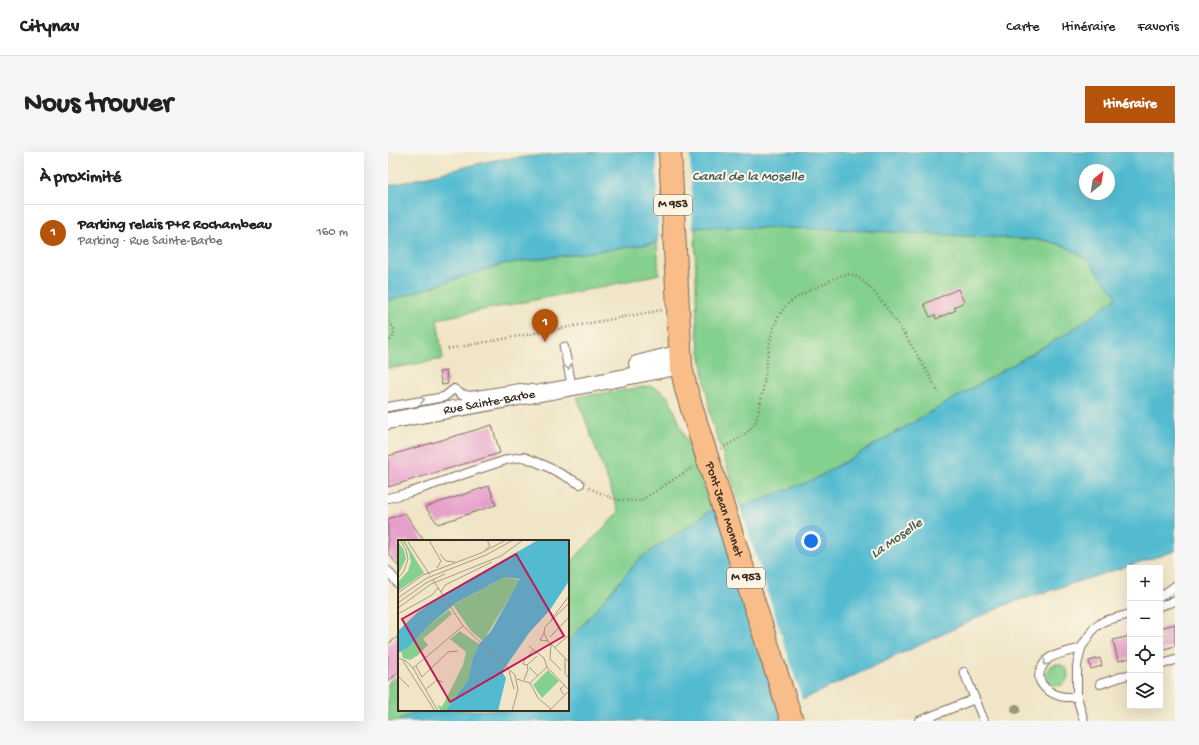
<!DOCTYPE html>
<html lang="fr">
<head>
<meta charset="utf-8">
<style>
	body { margin:0; font-family:"Gochi Hand",sans-serif; background:#f6f6f6; color:#222 }
	.controls { position:absolute; right:12px; bottom:12px; display:grid; overflow:hidden; border-radius:0px; box-shadow:0 4px 16px #0002 }
	.controls button { width:36px; height:36px; display:grid; place-items:center; padding:0; border:0; border-bottom:1px solid #e0e0e0; background:#fff; color:#222; font:20px sans-serif }
	.compass { position:absolute; left:691px; top:12px; width:36px; height:36px; border-radius:50%; background:#fff; box-shadow:0 4px 16px #0002; rotate:30deg }
	.you { position:absolute; left:423px; top:389px; width:14px; height:14px; margin:-10px; border:3px solid #fff; border-radius:50%; background:#1a73e8; box-shadow:0 0 0 6px #1a73e833 }
	.badge { display:grid; place-items:center; width:26px; height:26px; border-radius:50%; background:#b45309; color:#fff; font-size:13px; font-weight:700 }
	.pin { position:absolute; translate:-50% -33px; filter:drop-shadow(0 1px 2px #0008) }
	.pin::after { content:''; position:absolute; top:21px; width:14px; height:12px; background:inherit; clip-path:polygon(0 0,100% 0,50% 100%) }
	.list { margin:0; padding:0; list-style:none }
	h2 { display:flex; justify-content:space-between; align-items:center; height:52px; margin:0; padding:0 16px; font-size:17px }
	h2 small { font-size:13px; font-weight:400; color:#767676 }
	.list li { display:grid; grid-template-columns:26px 1fr auto; gap:12px; align-items:center; box-sizing:border-box; height:56px; padding:0 16px; border-top:1px solid #e0e0e0 }
	.list b { display:block; font-size:15px; white-space:nowrap }
	.list p { margin:0; font-size:13px; white-space:nowrap; color:#767676 }
	.list em { font-size:13px; font-style:normal; color:#767676 }
	.icon { flex:none; width:22px; height:22px; fill:none; stroke:currentColor; stroke-width:2; stroke-linecap:round; stroke-linejoin:round }
	.map { position:relative; flex:none; width:787px; height:569px; overflow:hidden; border-radius:0px }
	header { display:flex; align-items:center; gap:24px; box-sizing:border-box; height:56px; padding:0 20px; background:#fff; border-bottom:1px solid #e0e0e0 }
	header strong { font-size:19px }
	nav { display:flex; gap:22px; margin-inline-start:auto; font-size:14px }
	.intro { display:flex; align-items:center; justify-content:space-between; box-sizing:border-box; height:96px; padding:0 24px }
	h1 { margin:0; font-size:28px }
	.button { padding:10px 18px; border-radius:0px; background:#b45309; color:#fff; font-size:14px; font-weight:700 }
	main { display:flex; gap:24px; padding:0 24px }
	aside { flex:1; background:#fff; border-radius:0px; box-shadow:0 4px 16px #0002 }
	.map>svg:first-child { display:block }
	.green { fill:#84d08e; stroke:#607d56 }
	.water { fill:#52bbd0; stroke:#467277; fill-rule:evenodd }
	.pier { fill:#f0e5c7 }
	.building { fill:#e69fca }
	.lines { fill:none; stroke-linecap:round; stroke-linejoin:round }
	.service-casing { stroke:#7a6b59; stroke-width:10 }
	.minor-casing { stroke:#7a6b59; stroke-width:18 }
	.primary-casing { stroke:#7a6b59; stroke-width:24 }
	.path { stroke:#7a6b59; stroke-width:2.5; stroke-dasharray:1 3; stroke-linecap:butt }
	.service { stroke:#fff; stroke-width:8 }
	.minor { stroke:#fff; stroke-width:16 }
	.primary { stroke:#f8bd88; stroke-width:22 }
	.primary-bridge-casing { stroke:#7a6b59; stroke-width:24; stroke-linecap:butt }
	.primary-bridge { stroke:#f8bd88; stroke-width:22 }
	.tree { fill:#999a7d }
	.oneway { stroke:#a79f9a }
	.labels { text-anchor:middle; dominant-baseline:central; stroke-width:4; stroke-linejoin:round; paint-order:stroke }
	.shield { fill:#fcf5e5; stroke:#75675a; stroke-width:1 }
	.shield-label { font-size:12px; font-weight:bold; fill:#3b2a1e }
	.street-label { font-size:13px; fill:#3b2a1e; stroke:#fcf5e5 }
	.water-label { font-size:14px; font-style:italic; fill:#435d5c; stroke:#fcf5e5 }
	.inset-road { fill:none; stroke:#a89a83; stroke-width:1 }
	.view { fill:#c2185b; fill-opacity:0.15; stroke:#c2185b; stroke-width:2 }
	.inset-edge { fill:none; stroke:#3b2a1e; stroke-width:2 }
</style>
</head>
<body>
<header>
<strong>Citynav</strong>
<nav><a>Carte</a><a>Itinéraire</a><a>Favoris</a></nav>
</header>
<div class="intro"><h1>Nous trouver</h1><a class="button">Itinéraire</a></div>
<main>
<aside>
<h2>À proximité<small></small></h2>
<ul class="list">
<li><span class="badge">1</span><div><b>Parking relais P+R Rochambeau</b><p>Parking · Rue Sainte-Barbe</p></div><em>160 m</em></li>
</ul>
</aside>
<div class="map">
<svg width="787" height="569" viewBox="0 0 787 569">
	<rect width="100%" height="100%" fill="#fcf5e5"/>
	<filter id="ink" filterUnits="userSpaceOnUse"><feTurbulence type="fractalNoise" baseFrequency=".025" numOctaves="2"/><feDisplacementMap in="SourceGraphic" scale="8" xChannelSelector="R" yChannelSelector="G"/><feConvolveMatrix kernelMatrix="1 2 1 2 8 2 1 2 1" color-interpolation-filters="sRGB"/></filter>
	<filter id="wash" filterUnits="userSpaceOnUse"><feTurbulence type="fractalNoise" baseFrequency=".012" numOctaves="4" result="noise"/><feDisplacementMap in="SourceGraphic" scale="16" xChannelSelector="R" yChannelSelector="G"/><feGaussianBlur stdDeviation="0.9" result="paint"/><feColorMatrix in="noise" values="0 0 0 0 0 0 0 0 0 0 0 0 0 0 0 0 0 1.4 0 .05"/><feComposite in="paint" operator="in"/></filter>
	<g filter="url(#wash)">
		<rect width="100%" height="100%" fill="#f0e5c7"/>
		<g class="green">
			<path d="M324,75l123,2 209,11 21,6 24,15 28,36 -46,34 -258,149 -72,28 -30,-89 -14,-87 -2,-104z"/>
			<path d="M269,91l2,31 -58,13 -164,32 6,40 -55,10v-68l114,-37z"/>
			<path d="M262,234c11,4 15,6 21,16l42,107 -74,50 -71,83v-77l51,-53 -42,-115z"/>
			<circle cx="669" cy="523" r="11"/>
			<path d="M11,523v35h20l-22,11h-9v-38z"/>
		</g>
		<path class="water" d="M190,0h597v399l-170,54 -201,94 -26,22h-381l22,-11h149v-68l71,-83 74,-50 16,-6 12,4 72,-27 258,-149 46,-34 -28,-36 -24,-15 -21,-6 -209,-11 -123,-2 -17,1 -36,6 -2,9 -155,21 -114,37v-115l105,-26zM697,18h24v24h-24z"/>
		<g class="pier">
			<path d="M268,0h34l3,79 -33,4 -1,7z"/>
			<path d="M342,349l9,3 19,58 45,140 -21,18z"/>
		</g>
		<g id="blocks">
			<g class="building">
				<path d="M570,137l6,13 -10,5 2,3 -20,9 -1,-4 -5,2 -6,-13z"/>
				<path d="M58,219l2,13 -6,1 -3,-13z"/>
				<path d="M104,273l8,28 -112,34v-31z"/>
				<path d="M101,334l7,19 -58,19 -13,-17z"/>
				<path d="M17,361l19,28h-25v26l-11,-14v-34z"/>
				<path d="M787,472v22l-15,4v-22z"/>
				<path d="M11,484v36l-11,9v-37z"/>
				<path d="M742,484v22l-12,3 -5,-21z"/>
				<path d="M712,506l2,8 -11,3 -2,-8z"/>
			</g>
		</g>
	</g>
	<g filter="url(#ink)">
		<use href="#blocks" fill-opacity="0" stroke="#7a6b59" stroke-width="1"/>
		<g class="lines">
			<g class="service-casing">
				<g id="service">
					<path d="M176,195l8,40"/>
					<path d="M0,255l56,-10 10,-8 7,5 9,2 50,-8 12,1"/>
					<path d="M0,346l20,-5 101,-34 15,-2 22,9 34,18"/>
					<path d="M0,419l11,14"/>
					<path d="M772,445l15,-11"/>
					<path d="M772,454l15,-5"/>
					<path d="M772,513l15,-5"/>
					<path d="M576,520l20,49"/>
					<path d="M712,532l30,-10"/>
					<path d="M689,545c-4,0 -8,0 -12,0 -14,-2 -31,-13 -24,-28 2,-4 6,-10 10,-12 9,-4 20,-6 30,-9"/>
					<path d="M531,569l56,-22"/>
					<path d="M696,569l-7,-24v-31l4,-18 13,-20 10,-7 26,-7"/>
				</g>
			</g>
			<g class="minor-casing">
				<g id="minor">
					<path d="M249,212l43,-11"/>
					<path id="s1" d="M0,269l202,-37 91,-18"/>
				</g>
			</g>
			<g class="primary-casing">
				<path id="primary" d="M282,0l11,214 5,23 14,46"/>
			</g>
			<g class="path">
				<path d="M0,171c9,4 7,14 0,19"/>
				<path d="M60,197l214,-39"/>
				<path d="M333,297c11,-7 24,-13 32,-23 5,-7 6,-18 8,-26 2,-11 4,-22 5,-33 3,-21 5,-43 19,-60 7,-9 28,-18 39,-23 7,-4 19,-12 28,-9 25,6 73,93 87,118"/>
				<path d="M201,336l28,12 23,1 53,-34"/>
			</g>
			<use href="#service" class="service"/>
			<use href="#minor" class="minor"/>
			<use href="#primary" class="primary"/>
			<g class="primary-bridge-casing">
				<g id="primary-bridge">
					<path id="s2" d="M312,283l92,286"/>
				</g>
			</g>
			<use href="#primary-bridge" class="primary-bridge"/>
		</g>
		<circle class="tree" cx="628" cy="557" r="5"/>
		<defs><path id="oneway-chevron" d="M-2-3.5L2.5 0L-2 3.5" fill="none" stroke-width="1.6" stroke-linecap="round" stroke-linejoin="round"/></defs>
		<g class="oneway">
			<use href="#oneway-chevron" transform="translate(180 215) rotate(79)"/>
			<use href="#oneway-chevron" transform="translate(34 248) rotate(-10)"/>
			<use href="#oneway-chevron" transform="translate(658 511) rotate(130)"/>
		</g>
	</g>
	<g class="labels">
		<g class="shield">
			<rect x="266" y="43" width="38" height="20" rx="3"/>
			<rect x="339" y="416" width="38" height="20" rx="3"/>
		</g>
		<g class="shield-label">
			<text x="285" y="53">M 953</text>
			<text x="358" y="426">M 953</text>
		</g>
		<g class="street-label">
			<text stroke="none"><textPath href="#s1" startOffset="103">Rue Sainte-Barbe</textPath></text>
			<text stroke="none"><textPath href="#s2" startOffset="78">Pont Jean Monnet</textPath></text>
		</g>
		<g class="water-label">
			<text x="360" y="25">Canal de la Moselle</text>
			<text transform="translate(509 387) rotate(-35)">La Moselle</text>
		</g>
	</g>
	<g transform="translate(10 388)">
		<rect width="171" height="171" fill="#f0e5c7"/>
		<path d="M4,0h2l20,33 -26,18v-9l10,-11 3,-9 -2,-10zM0,2l6,8 2,9 -8,16zM107,37l15,3 -37,61 -12,-10 -18,-26zM51,70l3,4 -29,25 5,6 -10,10 -8,5 -7,-2 -2,-7 9,-5 18,-20zM62,91l19,13 -6,13 -5,23 -23,31h-4l-4,-6 5,2 21,-42 3,-13 -16,-13zM150,130l11,11 -17,17 -9,-13z" fill="#84d08e"/>
		<path d="M140,0h31v41l-19,29 -21,23 -27,39 4,6 -8,33h-53l23,-31 5,-23 6,-13 12,-13 29,-52 -15,-2 -49,26 -28,23 -18,20 -12,7v-22l20,-19 23,-16z" fill="#52bbd0"/>
		<path class="inset-road" d="M31,0l12,21 -4,7M10,2l22,33M87,10l5,-4 -3,-6M42,14l6,7 9,1M0,38l6,-7 4,-12 -2,-9 -6,-10M35,40l30,46 52,49 3,15 -6,21M43,52l4,-7 47,-23M0,53l25,-18 58,-22 25,-13M0,58l29,-20 59,-23 27,-15M0,63l28,-20 19,-9M171,63l-24,24 -1,6 4,8 21,21M0,68l33,-24 70,-28 22,-16M0,74l34,-19 6,-7M153,80l18,-24M146,93l-4,7 8,1M152,97l19,-20M153,104l-1,15 11,11M131,106l15,12 3,9 22,23M156,108l15,-13M0,118l8,3 7,7 25,43M167,118v16l4,4M5,121l32,50M129,125l-4,-1 1,-3 9,-11M18,126l6,11 26,-25 10,-1M131,127l9,9M15,128l50,-42M111,131l5,18M0,136l11,11M119,139l13,4 8,15 13,11M126,140l4,-10 -1,-5 10,-9M132,143l17,-16M28,149l11,-9 6,2M166,155l-4,-6 5,-4M152,170l19,-19"/>
		<path class="view" d="M118,14l48,82 -114,66 -48,-83z"/>
		<rect width="171" height="171" class="inset-edge"/>
	</g>
</svg>
<div class="controls">
<button>+</button>
<button>−</button>
<button><svg class="icon" aria-label="locate" viewBox="0 0 24 24"><circle cx="12" cy="12" r="6"/><path d="M12 2v4M12 18v4M2 12h4M18 12h4"/></svg></button>
<button><svg class="icon" aria-label="layers" viewBox="0 0 24 24"><path d="M12 4l9 5-9 5-9-5zM3 14l9 5 9-5"/></svg></button>
</div>
<svg class="compass" viewBox="-18 -18 36 36"><path d="M0-13l5 13h-10z" fill="#e53935"/><path d="M0 13l5-13h-10z" fill="#767676"/></svg>
<div class="you"></div>
<div class="pin badge" style="left:157px;top:190px">1</div>
</div>
</main>
</body>
</html>
